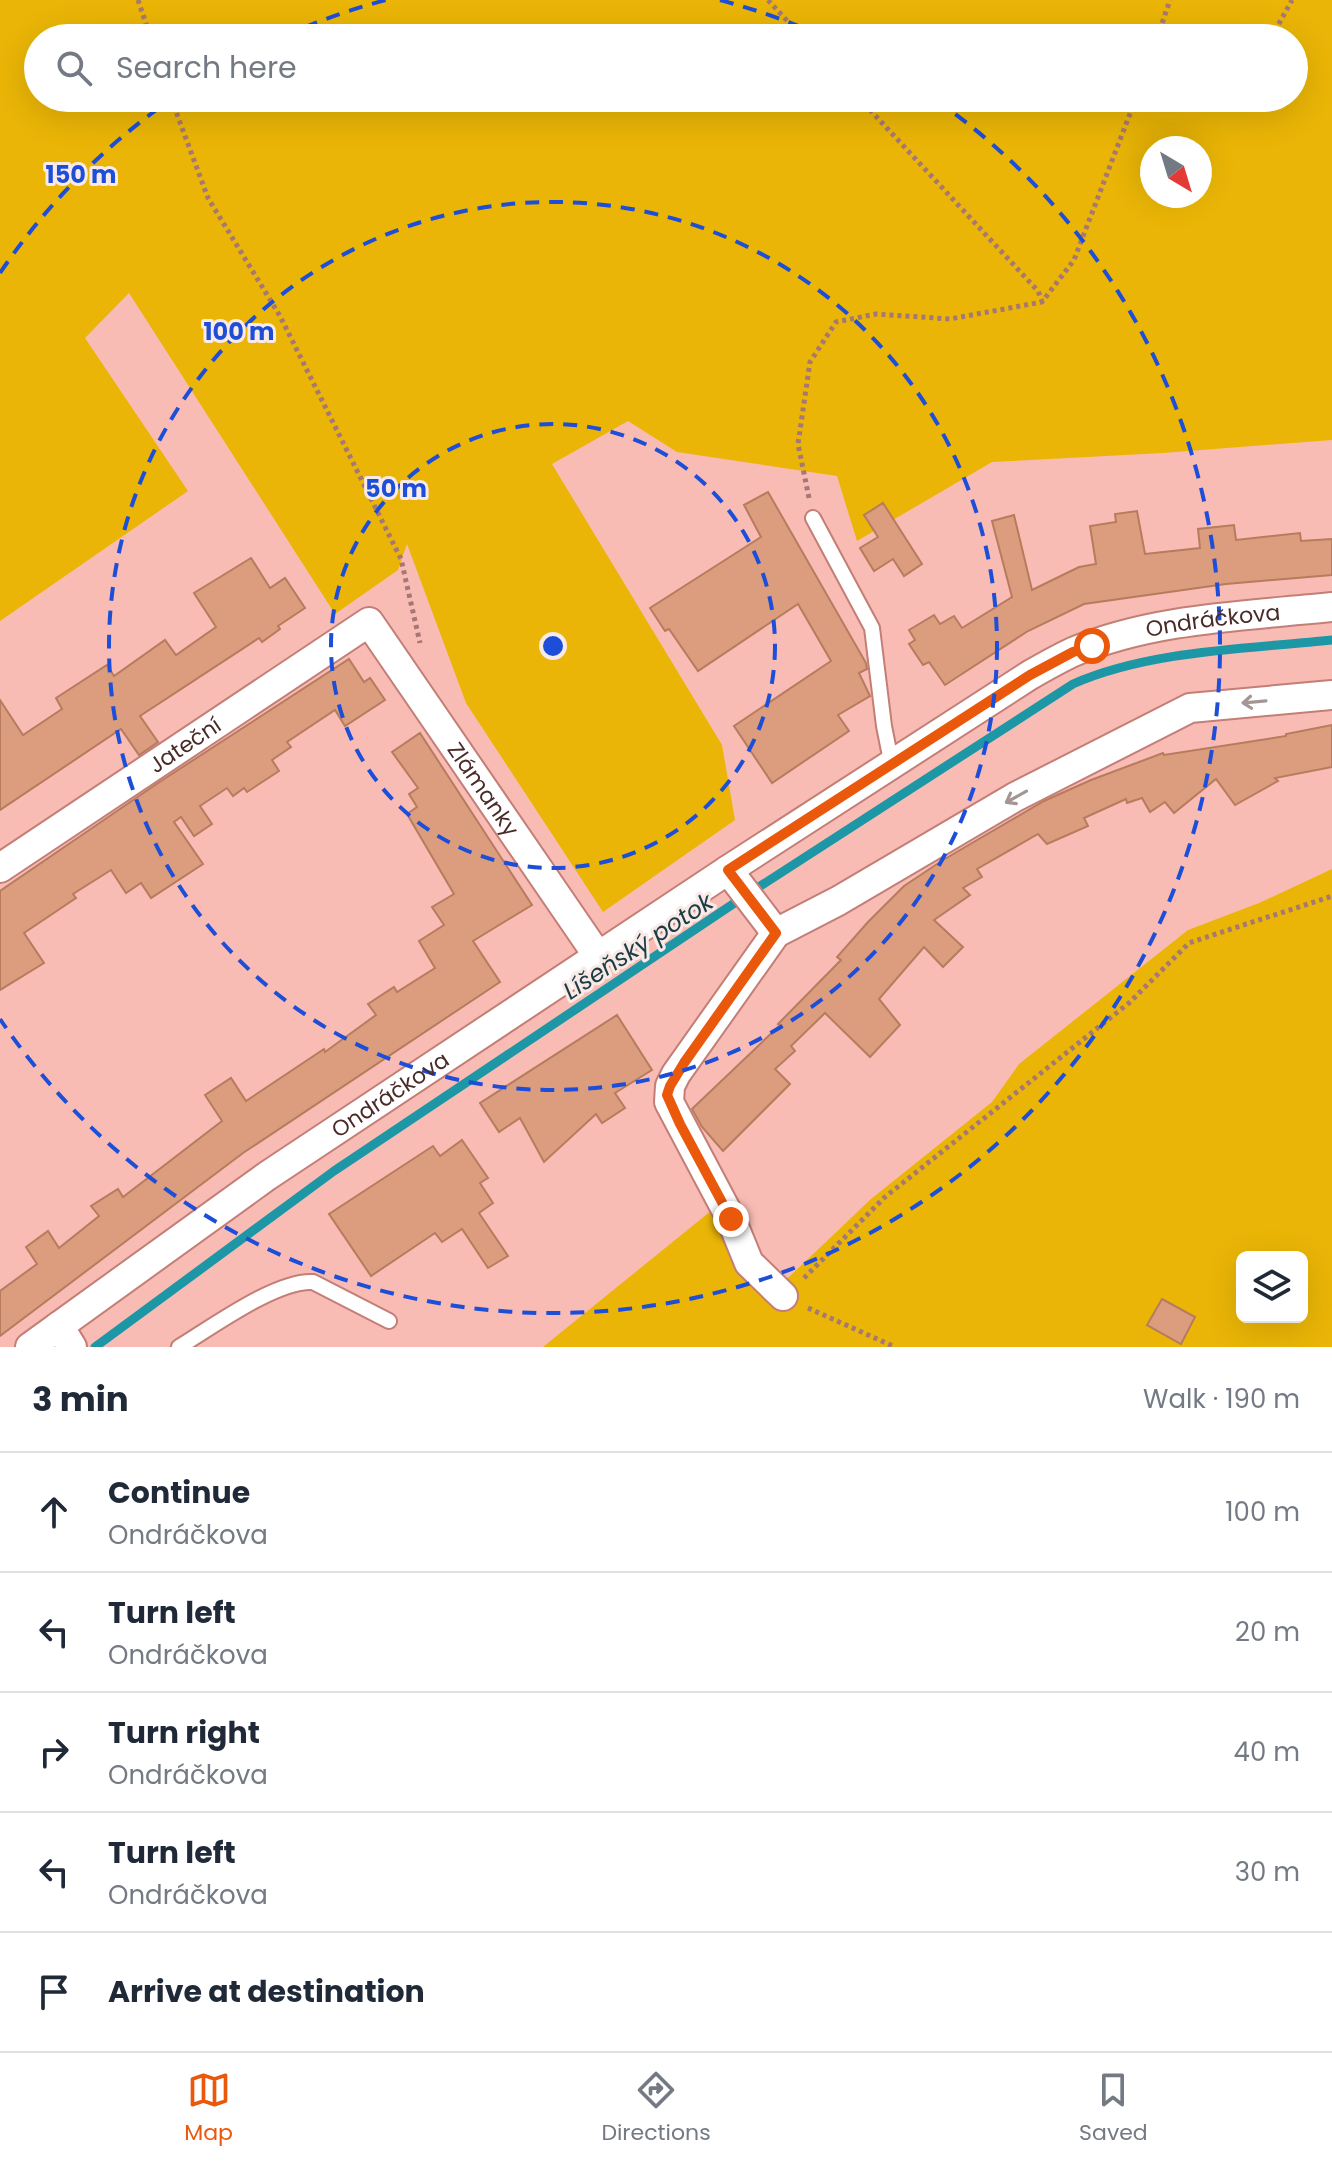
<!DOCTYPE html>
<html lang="en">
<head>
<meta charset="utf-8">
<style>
	body { margin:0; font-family:Poppins,sans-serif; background:#f2f2f3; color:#1f2937 }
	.controls { position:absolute; right:24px; bottom:24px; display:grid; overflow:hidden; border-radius:12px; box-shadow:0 8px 32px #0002 }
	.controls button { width:72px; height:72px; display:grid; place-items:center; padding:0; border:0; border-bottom:2px solid #e0e1e3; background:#fff; color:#1f2937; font:40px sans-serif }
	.compass { position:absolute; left:1140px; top:136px; width:72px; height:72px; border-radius:50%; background:#fff; box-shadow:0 8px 32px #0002; rotate:142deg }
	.stop { position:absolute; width:24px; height:24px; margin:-18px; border:6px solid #ea580c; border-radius:50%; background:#fff }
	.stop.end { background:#ea580c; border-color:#fff; box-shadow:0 2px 8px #0008 }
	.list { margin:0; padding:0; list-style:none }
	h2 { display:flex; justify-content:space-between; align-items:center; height:104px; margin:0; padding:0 32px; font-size:34px }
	h2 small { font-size:26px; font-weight:400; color:#747a83 }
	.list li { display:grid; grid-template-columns:52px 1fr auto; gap:24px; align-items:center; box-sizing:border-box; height:120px; padding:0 32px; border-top:2px solid #e0e1e3 }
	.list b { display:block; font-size:30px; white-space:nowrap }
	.list p { margin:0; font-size:26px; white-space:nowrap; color:#747a83 }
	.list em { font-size:26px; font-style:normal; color:#747a83 }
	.icon { flex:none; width:44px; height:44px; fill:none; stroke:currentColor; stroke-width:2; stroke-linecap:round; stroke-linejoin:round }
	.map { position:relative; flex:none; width:1332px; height:1347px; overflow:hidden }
	.search { position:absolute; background:#fff; box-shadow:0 8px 32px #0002; left:24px; right:24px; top:24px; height:88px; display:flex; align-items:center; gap:20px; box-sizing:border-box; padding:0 28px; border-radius:44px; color:#747a83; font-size:30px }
	.sheet { height:704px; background:#fff }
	nav { display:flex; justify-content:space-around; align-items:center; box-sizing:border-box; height:112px; border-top:2px solid #e0e1e3; background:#fff; font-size:22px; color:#747a83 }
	nav a { display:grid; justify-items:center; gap:4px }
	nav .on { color:#ea580c }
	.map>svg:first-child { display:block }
	.green { fill:#eab506; fill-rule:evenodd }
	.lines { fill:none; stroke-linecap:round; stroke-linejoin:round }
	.stream { stroke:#1d97a5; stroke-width:9 }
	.building { fill:#dc9d7e; stroke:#b77b5d; stroke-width:2 }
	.lane-casing { stroke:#c37e76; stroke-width:18 }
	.street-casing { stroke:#c37e76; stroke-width:32 }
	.path { stroke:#a67873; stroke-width:5; stroke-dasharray:4 4; stroke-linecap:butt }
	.lane { stroke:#fff; stroke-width:14 }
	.street { stroke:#fff; stroke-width:28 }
	.oneway { stroke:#a49694 }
	.route { stroke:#ea580c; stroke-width:10 }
	.ring { fill:none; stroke:#1d4ed8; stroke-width:4; stroke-dasharray:14 10 }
	.labels { text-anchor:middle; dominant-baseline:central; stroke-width:6; stroke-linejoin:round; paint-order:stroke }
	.street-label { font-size:22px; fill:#492c29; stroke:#f9eae8 }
	.water-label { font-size:24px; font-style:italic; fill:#1b3c41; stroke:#f9eae8 }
	.centre { fill:#1d4ed8; stroke:#f9eae8; stroke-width:4 }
	.ring-label { font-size:24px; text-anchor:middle; font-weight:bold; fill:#1d4ed8; stroke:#f9eae8; stroke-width:6; stroke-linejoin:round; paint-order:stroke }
</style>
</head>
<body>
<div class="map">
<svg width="1332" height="1347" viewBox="0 0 1332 1347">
	<rect width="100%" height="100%" fill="#f8bcb5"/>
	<g class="green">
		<path d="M0,0h1332v440l-169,13 -171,9 -135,79 -20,-65 -160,-24 -49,-31 -76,43 170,281 13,75 -132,92 -137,-209 -59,-159 -9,26 -63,44 -206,-321 -44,45 103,153 -188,130zM38,38h1256v60h-1256zM1152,148h48v48h-48z"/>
		<path d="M1332,869v478h-789l174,-141 54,84 18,-13 82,-78 121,-97 27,-38 169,-134 71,-27zM1242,1257h60v60h-60z"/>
	</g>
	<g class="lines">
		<path class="stream" d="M95,1347l239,-176 411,-275 328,-212c77,-34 176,-35 259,-44"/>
	</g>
	<g class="building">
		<path d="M768,492l98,171 1,6 -8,4 11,23 -32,19 11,16 -77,52 -38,-57 97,-65 -33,-57 -100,67 -29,-42 -4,2 -15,-23 111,-71 -17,-32z"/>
		<path d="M883,503l39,61 -18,12 -11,-17 -19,12 -14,-23 18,-11 -14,-22z"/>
		<path d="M1137,511l8,43 55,-6 -2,-19 36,-4 2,15 64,-7 1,8 31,-2v36l-106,9 -142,20 -56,27 -83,54 -16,-23 -6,3 -14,-21 6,-4 -6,-10 25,-15 6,9 14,-8 8,12 50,-31 -20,-76 22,-6 18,75 47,-23 17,-3 -6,-38 26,-4 -1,-8z"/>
		<path d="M251,558l19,30 15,-10 20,30 -27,18 2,3 -18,13 -3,-4 -119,78 18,26 -19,13 -18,-26 -121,81v-110l23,35 39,-26 -6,-11 51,-33 7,11 51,-36 11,15 40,-28 -22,-34z"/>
		<path d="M349,659l15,23 6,-4 15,22 -40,26 -10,-16 -48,32 4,5 -19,13 7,11 -32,21 -3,-4 -11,8 -6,-8 -27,18 12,18 -18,12 -13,-19 -7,5 29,42 -52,34 -10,-15 -15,10 -15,-23 -38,24 3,4 -52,35 20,30 -44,27v-99l158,-108z"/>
		<path d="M1332,725v42l-57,11 3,3 -43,24 -19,-26 -42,34 -9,-11 -15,10 -8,-14 -15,5 -1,-4 -42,19 4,8 -41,18 -9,-10 -61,35 5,8 -19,11 7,7 -36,25 29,27 -20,20 -19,-20 -45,52 21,26 -30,32 -45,-44 -34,33 4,5 -20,18 15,15 -67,67 -21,-24 -10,-18 88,-84 -2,-1 63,-64 -4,-3 31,-35 36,-36 39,-26 101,-59 47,-21 72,-27 1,2 122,-19v-2z"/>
		<path d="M420,733l112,172 -59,36 27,41 -257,171 -243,183v-45l37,-27 -11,-17 22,-16 11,17 40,-32 -8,-10 27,-17 5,8 99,-76 -17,-26 26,-17 15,23 78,-52 1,3 51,-37 -8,-11 26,-17 3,5 38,-24 -16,-27 25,-16 -12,-18 22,-13 -47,-80 10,-7 -8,-13 9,-6 -26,-36z"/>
		<path d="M617,1015l35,55 -37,23 10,15 -23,15 -6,-9 -52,48 -24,-44 -21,14 -19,-29z"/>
		<path d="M462,1140l26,38 -8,5 13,20 -14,10 29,43 -20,12 -26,-39 -20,13 -7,-9 -64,43 -42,-62 104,-68 7,10z"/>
		<path d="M1162,1299l33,18 -14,27 -34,-19z"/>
	</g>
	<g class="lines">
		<g class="lane-casing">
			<g id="lane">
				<path d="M813,518l59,110 12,98 8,40"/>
				<path d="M179,1347c33,-20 97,-67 134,-65l76,39"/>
			</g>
		</g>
		<g class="street-casing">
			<g id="street">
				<path id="s1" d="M0,868l369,-246 229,334"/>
				<path d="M728,870l48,63 -100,141 -6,12 -1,16 62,117 18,44 34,33"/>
				<path d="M776,933l62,-32 177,-104 175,-89 142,-13"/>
				<path d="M59,1326l13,21"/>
				<path id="s2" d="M30,1347l237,-171 461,-306 302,-195c14,-8 28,-16 43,-23 80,-34 173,-36 259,-45"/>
			</g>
		</g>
		<g class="path">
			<path d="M138,0l13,38"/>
			<path d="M768,0l35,38"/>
			<path d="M1157,38l13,-38"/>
			<path d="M1271,38l21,-38"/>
			<path d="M171,98l37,100 72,118 121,243 19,84"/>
			<path d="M859,98l179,193 4,10"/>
			<path d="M809,498l-11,-54 12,-82 26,-40 40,-8 74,5 92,-17 32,-42 62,-162"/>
			<path d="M804,1278l81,-81 244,-194 60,-60 143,-47"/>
			<path d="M808,1308l87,39"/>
		</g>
		<use href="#lane" class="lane"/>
		<use href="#street" class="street"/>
	</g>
	<defs><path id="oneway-shaft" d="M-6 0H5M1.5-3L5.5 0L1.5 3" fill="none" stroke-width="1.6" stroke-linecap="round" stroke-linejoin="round" transform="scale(2)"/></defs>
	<g class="oneway">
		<use href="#oneway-shaft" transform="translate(1254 702) rotate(175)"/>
		<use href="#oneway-shaft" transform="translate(1016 797) rotate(151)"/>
	</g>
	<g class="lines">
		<path class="route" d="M731,1219l-51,-95 -13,-29 3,-9 14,-23 92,-130 -48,-63 302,-195 43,-23 19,-6"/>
	</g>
	<g class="ring">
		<circle cx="553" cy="646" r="222"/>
		<circle cx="553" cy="646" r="444"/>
		<path d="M0 273A667 667 0 0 1 170 100M282 37A667 667 0 0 1 386 0M720 0A667 667 0 0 1 824 37M936 100A667 667 0 1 1 0 1019"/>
	</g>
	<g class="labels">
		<g class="street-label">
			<text stroke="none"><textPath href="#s2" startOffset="1398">Ondráčkova</textPath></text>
			<text stroke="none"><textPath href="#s1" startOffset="222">Jateční</textPath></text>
			<text stroke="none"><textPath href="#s1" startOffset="646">Zlámanky</textPath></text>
			<text stroke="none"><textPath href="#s2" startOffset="440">Ondráčkova</textPath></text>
		</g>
		<g class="water-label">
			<text transform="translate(638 946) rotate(-33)">Líšeňský potok</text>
		</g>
	</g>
	<circle cx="553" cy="646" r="12" class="centre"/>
	<g class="ring-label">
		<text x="81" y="183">150 m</text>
		<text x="239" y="340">100 m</text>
		<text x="396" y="497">50 m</text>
	</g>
</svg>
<div class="controls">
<button><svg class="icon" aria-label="layers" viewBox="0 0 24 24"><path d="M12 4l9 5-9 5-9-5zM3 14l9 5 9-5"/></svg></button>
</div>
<svg class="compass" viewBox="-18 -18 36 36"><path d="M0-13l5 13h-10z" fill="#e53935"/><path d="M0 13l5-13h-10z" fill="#747a83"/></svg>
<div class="stop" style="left:1092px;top:646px"></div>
<div class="stop end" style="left:731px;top:1219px"></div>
<div class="search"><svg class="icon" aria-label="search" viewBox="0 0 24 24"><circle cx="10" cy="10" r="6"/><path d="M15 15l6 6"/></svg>Search here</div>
</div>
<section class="sheet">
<h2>3 min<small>Walk · 190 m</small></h2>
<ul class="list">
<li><svg class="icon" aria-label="ahead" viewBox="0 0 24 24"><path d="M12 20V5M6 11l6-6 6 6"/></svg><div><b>Continue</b><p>Ondráčkova</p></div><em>100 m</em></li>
<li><svg class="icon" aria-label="left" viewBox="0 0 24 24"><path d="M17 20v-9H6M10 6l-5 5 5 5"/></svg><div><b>Turn left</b><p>Ondráčkova</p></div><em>20 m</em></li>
<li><svg class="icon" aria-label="right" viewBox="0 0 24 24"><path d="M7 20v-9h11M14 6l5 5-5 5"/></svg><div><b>Turn right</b><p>Ondráčkova</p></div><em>40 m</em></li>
<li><svg class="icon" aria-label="left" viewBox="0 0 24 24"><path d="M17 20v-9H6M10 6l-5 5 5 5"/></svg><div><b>Turn left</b><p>Ondráčkova</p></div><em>30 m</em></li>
<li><svg class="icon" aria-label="arrive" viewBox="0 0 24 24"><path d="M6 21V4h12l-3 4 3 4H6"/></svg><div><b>Arrive at destination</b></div></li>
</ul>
</section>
<nav>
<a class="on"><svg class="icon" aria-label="map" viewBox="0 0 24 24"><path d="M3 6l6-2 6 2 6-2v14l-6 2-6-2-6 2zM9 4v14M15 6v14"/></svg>Map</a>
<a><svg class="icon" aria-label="directions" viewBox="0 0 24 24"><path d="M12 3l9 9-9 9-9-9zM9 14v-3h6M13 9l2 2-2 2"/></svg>Directions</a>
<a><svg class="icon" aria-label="saved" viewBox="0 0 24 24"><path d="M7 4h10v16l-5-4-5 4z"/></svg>Saved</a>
</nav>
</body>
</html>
